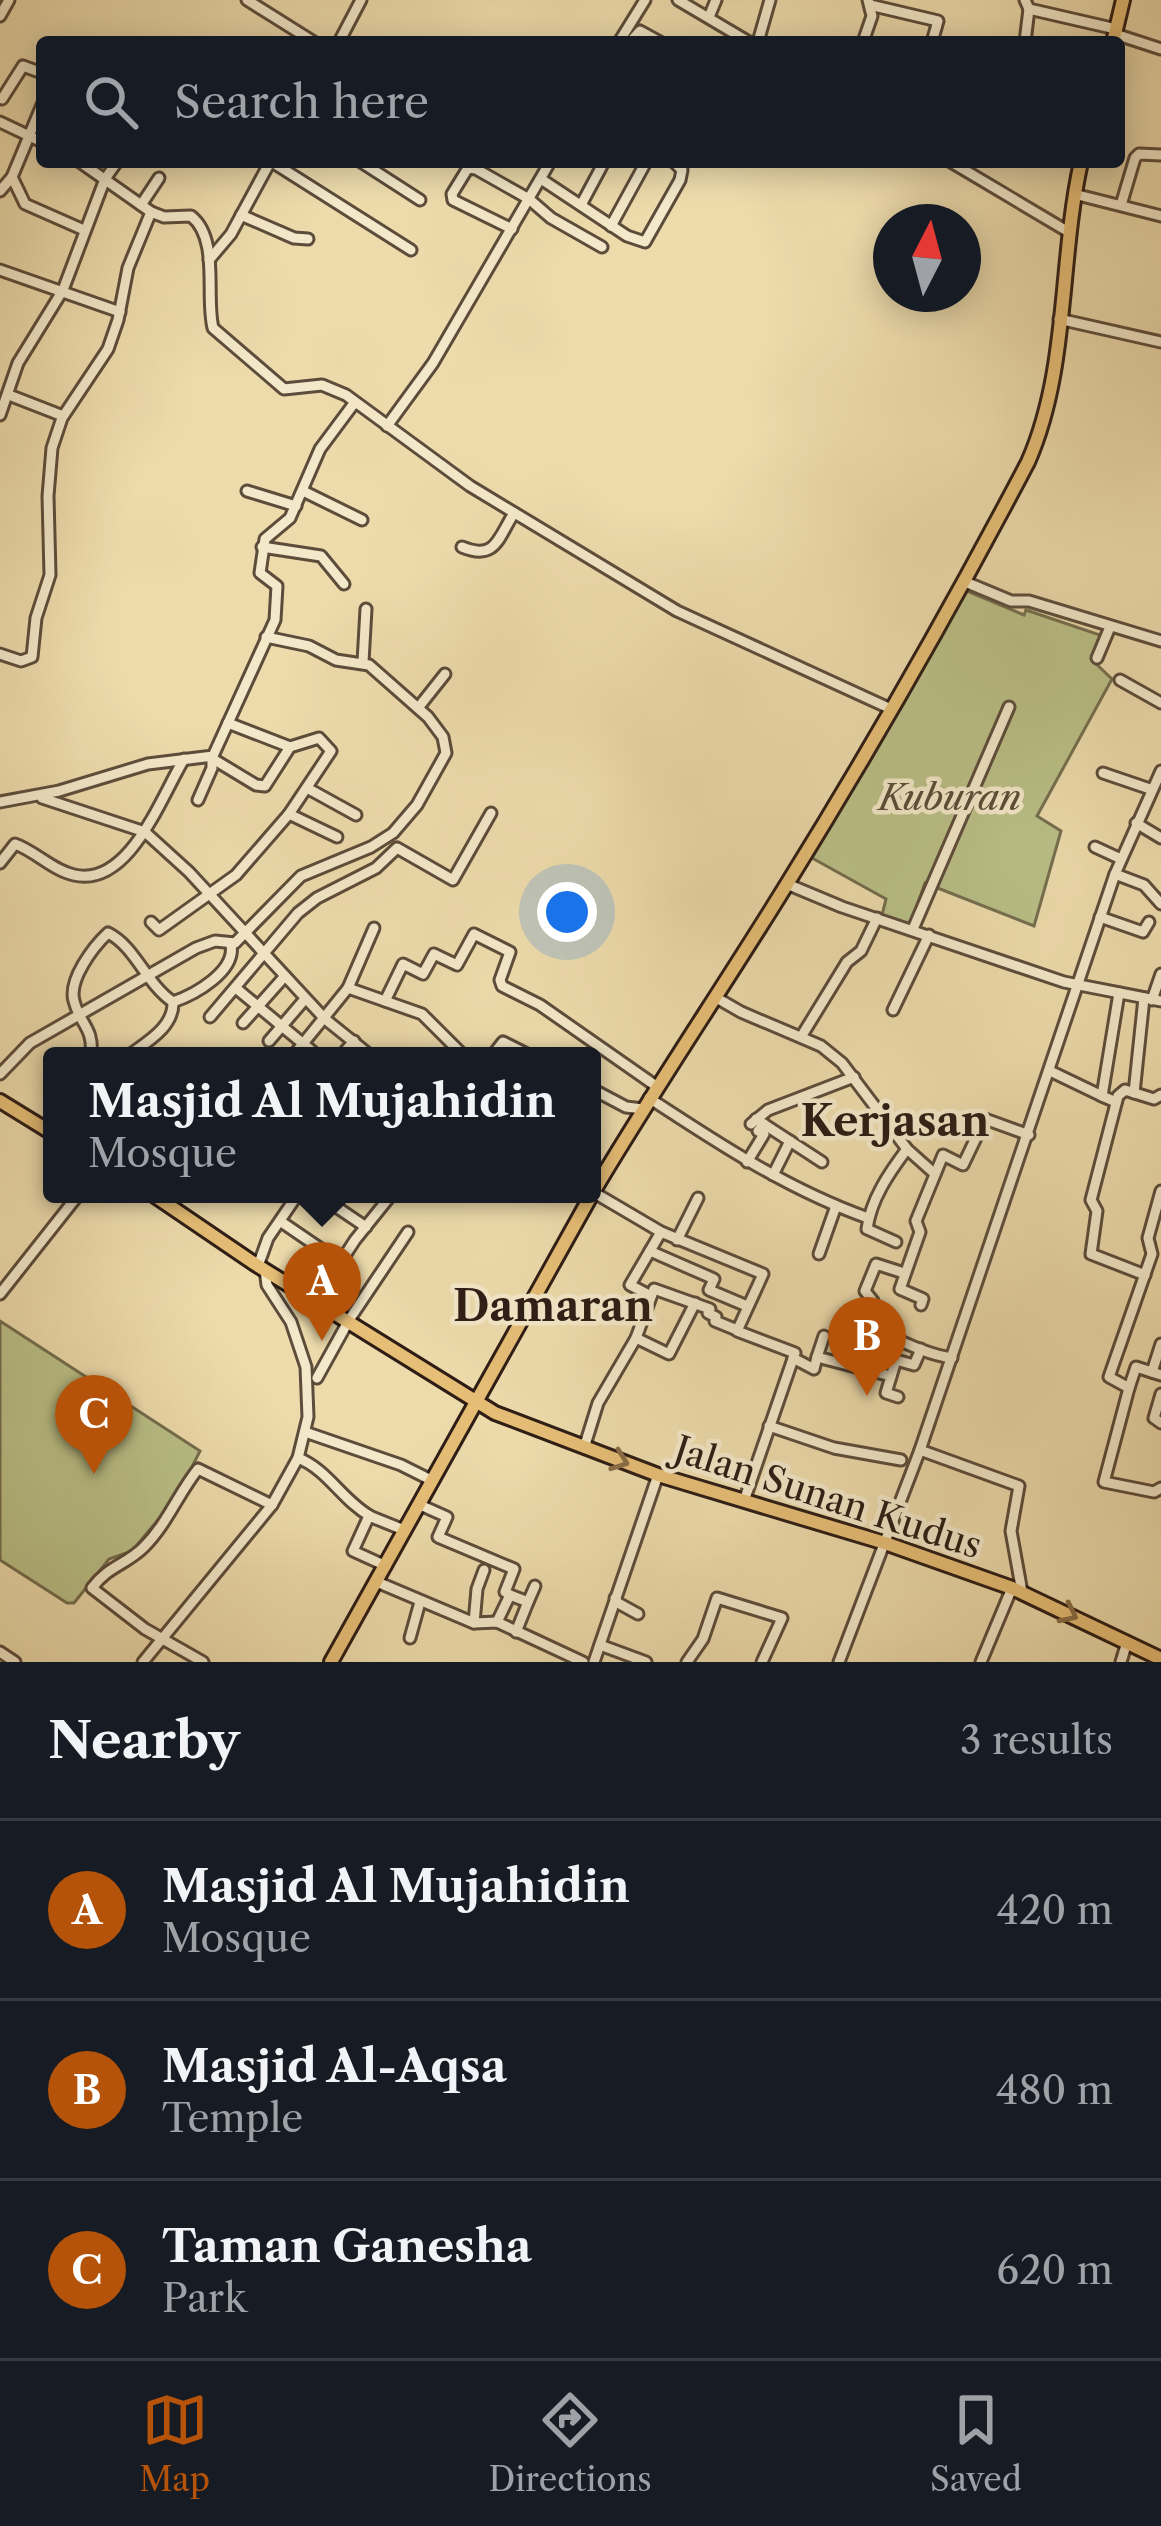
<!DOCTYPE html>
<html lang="en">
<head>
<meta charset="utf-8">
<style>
	body { margin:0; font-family:"Libre Caslon Text",serif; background:#242831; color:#f1f3f6 }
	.compass { position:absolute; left:873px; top:204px; width:108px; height:108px; border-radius:50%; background:#171b24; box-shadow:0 6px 30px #0003; rotate:6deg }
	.you { position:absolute; left:567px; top:912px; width:42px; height:42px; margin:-30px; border:9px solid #fff; border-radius:50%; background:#1a73e8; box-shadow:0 0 0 18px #1a73e833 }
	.badge { display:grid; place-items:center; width:78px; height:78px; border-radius:50%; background:#b45309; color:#fff; font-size:39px; font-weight:700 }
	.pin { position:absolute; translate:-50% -99px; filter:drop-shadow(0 3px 6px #0008) }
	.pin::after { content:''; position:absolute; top:63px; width:42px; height:36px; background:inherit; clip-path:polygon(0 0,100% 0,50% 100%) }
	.popup { position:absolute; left:43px; top:1047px; width:558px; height:156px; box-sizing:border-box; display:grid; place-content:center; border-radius:12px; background:#171b24; filter:drop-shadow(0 3px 9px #0005); font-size:39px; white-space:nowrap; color:#9ea1a6 }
	.popup b { font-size:45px; color:#f1f3f6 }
	.popup::after { content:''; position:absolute; left:50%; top:100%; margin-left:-24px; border:24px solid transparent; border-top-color:#171b24 }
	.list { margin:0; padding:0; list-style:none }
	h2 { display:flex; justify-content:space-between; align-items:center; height:156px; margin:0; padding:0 48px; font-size:51px }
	h2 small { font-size:39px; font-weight:400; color:#9ea1a6 }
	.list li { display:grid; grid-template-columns:78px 1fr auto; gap:36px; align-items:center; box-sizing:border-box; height:180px; padding:0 48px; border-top:3px solid #363941 }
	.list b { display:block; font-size:45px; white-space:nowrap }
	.list p { margin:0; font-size:39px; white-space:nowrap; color:#9ea1a6 }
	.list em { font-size:39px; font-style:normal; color:#9ea1a6 }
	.icon { flex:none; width:66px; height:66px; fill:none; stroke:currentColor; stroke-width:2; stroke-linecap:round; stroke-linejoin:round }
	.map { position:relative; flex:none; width:1161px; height:1662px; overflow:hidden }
	.search { position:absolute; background:#171b24; box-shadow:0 6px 30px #0003; left:36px; right:36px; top:36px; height:132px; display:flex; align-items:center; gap:30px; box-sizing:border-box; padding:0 42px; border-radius:12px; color:#9ea1a6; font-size:45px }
	.sheet { height:696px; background:#171b24 }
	nav { display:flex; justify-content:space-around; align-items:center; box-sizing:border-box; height:168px; border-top:3px solid #363941; background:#171b24; font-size:33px; color:#9ea1a6 }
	nav a { display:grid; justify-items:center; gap:6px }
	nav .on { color:#b45309 }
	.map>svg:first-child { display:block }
	.green { fill:#bac088; stroke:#746e4e; stroke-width:3 }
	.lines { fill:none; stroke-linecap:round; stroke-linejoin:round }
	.minor-casing { stroke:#5d4c3b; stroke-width:15 }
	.major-casing { stroke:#2d1d15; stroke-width:18 }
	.minor { stroke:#f3e8c9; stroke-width:9 }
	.major { stroke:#e6be76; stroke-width:12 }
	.oneway { stroke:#8a6e46 }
	.labels { text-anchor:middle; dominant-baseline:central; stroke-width:9; stroke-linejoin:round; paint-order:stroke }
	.park-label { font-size:36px; font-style:italic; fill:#574e38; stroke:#f3e8c9 }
	.street-label { font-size:36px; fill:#2d1d15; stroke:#f3e8c9 }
	.quarter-label { font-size:42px; font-weight:bold; fill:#2d1d15; stroke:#f3e8c9 }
</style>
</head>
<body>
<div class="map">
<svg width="1161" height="1662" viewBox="0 0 1161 1662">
	<rect width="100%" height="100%" fill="#eddbac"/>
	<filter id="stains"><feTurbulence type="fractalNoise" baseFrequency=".00167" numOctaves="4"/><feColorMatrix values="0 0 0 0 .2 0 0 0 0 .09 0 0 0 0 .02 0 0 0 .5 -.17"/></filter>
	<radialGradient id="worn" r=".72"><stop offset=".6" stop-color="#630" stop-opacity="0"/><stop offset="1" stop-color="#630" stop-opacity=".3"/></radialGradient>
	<g class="green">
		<path d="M967,591l57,24 2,-5 77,26 -12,23 21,20 -75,137 24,15 -27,95 -109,-43 -16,45 -28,-9 5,-20 -74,-41z"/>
		<path d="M0,1321l200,130 -23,46 -45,54 -23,8 -35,44h-7l-67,-43z"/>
	</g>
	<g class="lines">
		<g class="minor-casing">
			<g id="minor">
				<path d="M247,0l67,42"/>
				<path d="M678,0l71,42"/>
				<path d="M1025,0l4,9 87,20"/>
				<path d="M870,5l68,16 -6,21"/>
				<path d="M0,16l9,-16"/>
				<path d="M709,17l7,-17"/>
				<path d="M1115,34l46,15"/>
				<path d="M339,42l22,-42"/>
				<path d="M619,42l26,-42"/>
				<path d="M630,42l10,-11 20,11"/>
				<path d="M758,42l12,-42"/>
				<path d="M863,42l9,-26 -4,-16"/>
				<path d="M1025,42l4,-33"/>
				<path d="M2,99l21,-33 19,7"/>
				<path d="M0,122l42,20"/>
				<path d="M80,162l71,50 13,5 27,-1c29,23 14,80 22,112l71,61 38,-4 24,10 124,91 207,125 214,98"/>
				<path d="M272,162l139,88"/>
				<path d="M361,162l59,38"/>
				<path d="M951,162l116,69"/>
				<path d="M12,177l13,27 59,26"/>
				<path d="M541,179l86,57 18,6 35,-62 2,-10 -8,-8"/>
				<path d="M0,191l12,-14 30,-72"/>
				<path d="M1074,194l87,22"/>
				<path d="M529,199l22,19 51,29"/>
				<path d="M141,205l18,-27"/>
				<path d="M581,205l23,-43"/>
				<path d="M1121,205l14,-47 4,-4 22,1"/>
				<path d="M241,215l53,23 14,1"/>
				<path d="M611,226l35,-64"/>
				<path d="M512,229l-59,-29 -1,-6 16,-26 8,1 53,30"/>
				<path d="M209,260l22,-26 39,-72"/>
				<path d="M0,270l120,42"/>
				<path d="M1059,319l102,23"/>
				<path d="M9,395l54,21"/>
				<path d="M0,415l18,-52 45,-73 42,-111 12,-17"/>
				<path d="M387,426l46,-63 117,-201"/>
				<path d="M247,491l49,15"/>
				<path d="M303,491l59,29"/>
				<path d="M262,547l59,9 23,28"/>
				<path d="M462,547c34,14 36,-9 52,-34"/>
				<path d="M963,581l48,20h18l132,40"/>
				<path d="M0,654l21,7 11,-4 4,-39 14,-43 -2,-79 4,-48 10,-30 46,-69 10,-29 10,-52 23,-56"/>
				<path d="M1097,658l13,-31"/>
				<path d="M363,662l3,-53"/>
				<path d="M1120,680l41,23"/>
				<path d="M418,708l27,-34"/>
				<path d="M228,723l62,24"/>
				<path d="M1103,773l47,16"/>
				<path d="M307,788l49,27"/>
				<path d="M42,798l103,34 44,40 136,147 46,37"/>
				<path d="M198,800l14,-32v-12"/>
				<path d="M0,802l59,-11 89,-27 65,-8 62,-136 2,-34 -17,-13 5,-34 25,-21 30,-69 35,-47"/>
				<path d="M289,814l48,23"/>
				<path d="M1136,823l25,15"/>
				<path d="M1095,847l26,12"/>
				<path d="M0,863l15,-19c20,7 37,26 59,31 55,13 87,-78 110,-116"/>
				<path d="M1115,874l29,11 17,19"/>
				<path d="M787,884l55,23 222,75 97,19"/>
				<path d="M1100,917l43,15 6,-10"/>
				<path d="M151,922l8,8 77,-55 53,-61 42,-63 -12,-13 -29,9 -25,39 -9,-1 -43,-26"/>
				<path d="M913,929l96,-222"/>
				<path d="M348,988l26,-60"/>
				<path d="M237,989l81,67"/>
				<path d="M715,997l26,15 80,34 21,17 65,86 28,25"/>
				<path d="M1152,1000l9,-26"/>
				<path d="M385,1001l18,-37 20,10 11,-20 23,11 17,-31 36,18 -10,28 2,6 38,19 116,81"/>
				<path d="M893,1010l36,-75"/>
				<path d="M210,1017l88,-104 19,-15 59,-30 21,-20 56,32 38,-67"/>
				<path d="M243,1023l42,-47"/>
				<path d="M801,1037l46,-75 14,-11 16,-33"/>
				<path d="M269,1041l36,-42"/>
				<path d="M91,1056c3,-29 -11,-31 -17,-55 -6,-21 19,-54 34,-68 28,14 38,51 65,69 23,-8 63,-31 58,-57"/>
				<path d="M128,1056c19,-14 46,-29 45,-54"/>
				<path d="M293,1056l55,-68 74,26 42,42"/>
				<path d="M341,1056l13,-15"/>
				<path d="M492,1056l11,-14 28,14"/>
				<path d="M1050,1071l52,25"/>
				<path d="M0,1074l30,-31 166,-95 19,-7 20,2 66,-67 70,-29 22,-14 24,-28 29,-52 -3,-16 -15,-20 -59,-52 -33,-5 -27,-14 -43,-9"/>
				<path d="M592,1089l34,18 17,2"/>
				<path d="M1134,1093l10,-95"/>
				<path d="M649,1098c70,46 140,92 219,120"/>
				<path d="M1116,1102l-14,-6 17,-103"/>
				<path d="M756,1119l66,43"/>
				<path d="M751,1124l17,-14 86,-33"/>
				<path d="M747,1162l17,-28 -6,-3 6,-7"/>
				<path d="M773,1175l17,-34"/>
				<path d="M1161,1191l-13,47 4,16 -43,123 20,11 -25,94 50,10 7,-4"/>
				<path d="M593,1192l68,40 102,42 -26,57 58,22 -51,148"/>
				<path d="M317,1194l49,33"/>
				<path d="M280,1221l60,41"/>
				<path d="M677,1240l21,-42"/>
				<path d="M896,1242l-29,-13c4,-30 22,-56 40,-80"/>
				<path d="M650,1251l64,28 -5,11 38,16"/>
				<path d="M819,1254l17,-48"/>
				<path d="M258,1266l10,-28 30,-44"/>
				<path d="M904,1273l-28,-9 -11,27 8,10 -4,10 -8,-1 -4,12c31,11 63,32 95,36"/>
				<path d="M1145,1275l-54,-21 6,-43 -6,-11 27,-104 7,-6 29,9 7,-4"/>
				<path d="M0,1294l79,-100"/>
				<path d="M651,1296l-21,-11 31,-53"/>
				<path d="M316,1300l39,-60 37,-46"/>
				<path d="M921,1305l2,-6 -23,-10 20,-57 -4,-11 27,-66 20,10 22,-46 44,16"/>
				<path d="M636,1338l33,16 26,-51"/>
				<path d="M817,1357l7,-21"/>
				<path d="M793,1358l21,11 3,-12 74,19"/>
				<path d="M1152,1372l9,-28"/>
				<path d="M317,1378l32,-58 59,-88"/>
				<path d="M1129,1388l7,-21 25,8"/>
				<path d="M1161,1394l-7,24 7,5"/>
				<path d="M898,1397l-12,-4 10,-33 18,5 7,-16"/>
				<path d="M769,1426l65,22 67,12"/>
				<path d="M305,1432l96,33 30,15"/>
				<path d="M584,1448l14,-45 38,-65 18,-49 56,20 -2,4 8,4 -1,4 22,9"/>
				<path d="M920,1450l99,36 -8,45 11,61"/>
				<path d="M298,1458c29,11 45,43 72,58"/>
				<path d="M418,1504l29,13 -9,20 76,32 -9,23 5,3 -13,27"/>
				<path d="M386,1566l-33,-15 16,-35 35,14"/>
				<path d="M377,1582l97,41 23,-1 86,40"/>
				<path d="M510,1595l18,7 -12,30"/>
				<path d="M615,1598l3,5 20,11"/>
				<path d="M528,1602l7,-16"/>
				<path d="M474,1623l3,-34 7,-19"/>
				<path d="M410,1638l10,-36"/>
				<path d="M600,1645l46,17"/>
				<path d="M0,1652l15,10"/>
				<path d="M143,1662l129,-157 26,-47 10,-41 -2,-50 -15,-45 -24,-37 -2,-15"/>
				<path d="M203,1662l-58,-33 -53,-41c16,-22 34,-23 52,-41 23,-23 34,-53 54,-78l74,36"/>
				<path d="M594,1662l64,-187"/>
				<path d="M687,1662l16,-23 14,-41 65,20 -20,44"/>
				<path d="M839,1662l81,-212 195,-576 46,-103"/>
				<path d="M981,1662l31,-74"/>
				<path d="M1121,1662l6,-20"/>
			</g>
		</g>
		<g class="major-casing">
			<g id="major">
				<path d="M1113,42l10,-42"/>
				<path d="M0,1101l52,32"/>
				<path d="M152,1194l103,70 240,149 163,62 227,68 127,45 149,71"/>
				<path d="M592,1194c62,-105 131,-206 195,-310 85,-137 166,-279 241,-422 41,-93 31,-201 53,-300"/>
				<path d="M331,1662l261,-468"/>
			</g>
		</g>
		<use href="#minor" class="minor"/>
		<use href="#major" class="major"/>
	</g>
	<defs><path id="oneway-chevron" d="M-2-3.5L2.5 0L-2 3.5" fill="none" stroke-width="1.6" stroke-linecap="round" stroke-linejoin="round" transform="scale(3)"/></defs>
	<g class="oneway">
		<use href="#oneway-chevron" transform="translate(620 1461) rotate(20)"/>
		<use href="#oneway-chevron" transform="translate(1069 1614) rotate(26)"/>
	</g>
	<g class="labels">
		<g class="park-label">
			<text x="950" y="797">Kuburan</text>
		</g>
		<g class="street-label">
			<text transform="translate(828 1497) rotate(18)">Jalan Sunan Kudus</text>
		</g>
		<g class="quarter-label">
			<text x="895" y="1121">Kerjasan</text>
			<text x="553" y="1306">Damaran</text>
		</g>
	</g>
	<rect width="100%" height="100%" filter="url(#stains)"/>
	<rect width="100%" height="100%" fill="url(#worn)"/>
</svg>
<svg class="compass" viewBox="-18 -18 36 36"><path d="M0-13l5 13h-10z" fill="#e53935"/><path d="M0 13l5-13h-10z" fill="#9ea1a6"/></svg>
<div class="you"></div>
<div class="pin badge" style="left:322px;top:1341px">A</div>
<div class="popup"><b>Masjid Al Mujahidin</b>Mosque</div>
<div class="pin badge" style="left:867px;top:1396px">B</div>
<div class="pin badge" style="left:94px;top:1474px">C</div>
<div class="search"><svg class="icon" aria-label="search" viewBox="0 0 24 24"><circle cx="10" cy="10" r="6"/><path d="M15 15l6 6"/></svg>Search here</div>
</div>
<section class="sheet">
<h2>Nearby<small>3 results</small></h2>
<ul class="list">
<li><span class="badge">A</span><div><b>Masjid Al Mujahidin</b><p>Mosque</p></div><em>420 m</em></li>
<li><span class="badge">B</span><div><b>Masjid Al-Aqsa</b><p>Temple</p></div><em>480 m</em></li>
<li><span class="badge">C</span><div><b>Taman Ganesha</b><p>Park</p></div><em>620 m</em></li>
</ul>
</section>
<nav>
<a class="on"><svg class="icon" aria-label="map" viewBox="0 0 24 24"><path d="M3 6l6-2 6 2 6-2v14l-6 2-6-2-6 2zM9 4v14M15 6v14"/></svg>Map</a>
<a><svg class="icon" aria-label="directions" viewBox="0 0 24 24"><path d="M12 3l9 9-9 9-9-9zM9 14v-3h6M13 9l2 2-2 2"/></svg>Directions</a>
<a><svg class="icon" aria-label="saved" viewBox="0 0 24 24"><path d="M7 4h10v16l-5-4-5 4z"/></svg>Saved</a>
</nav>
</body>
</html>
